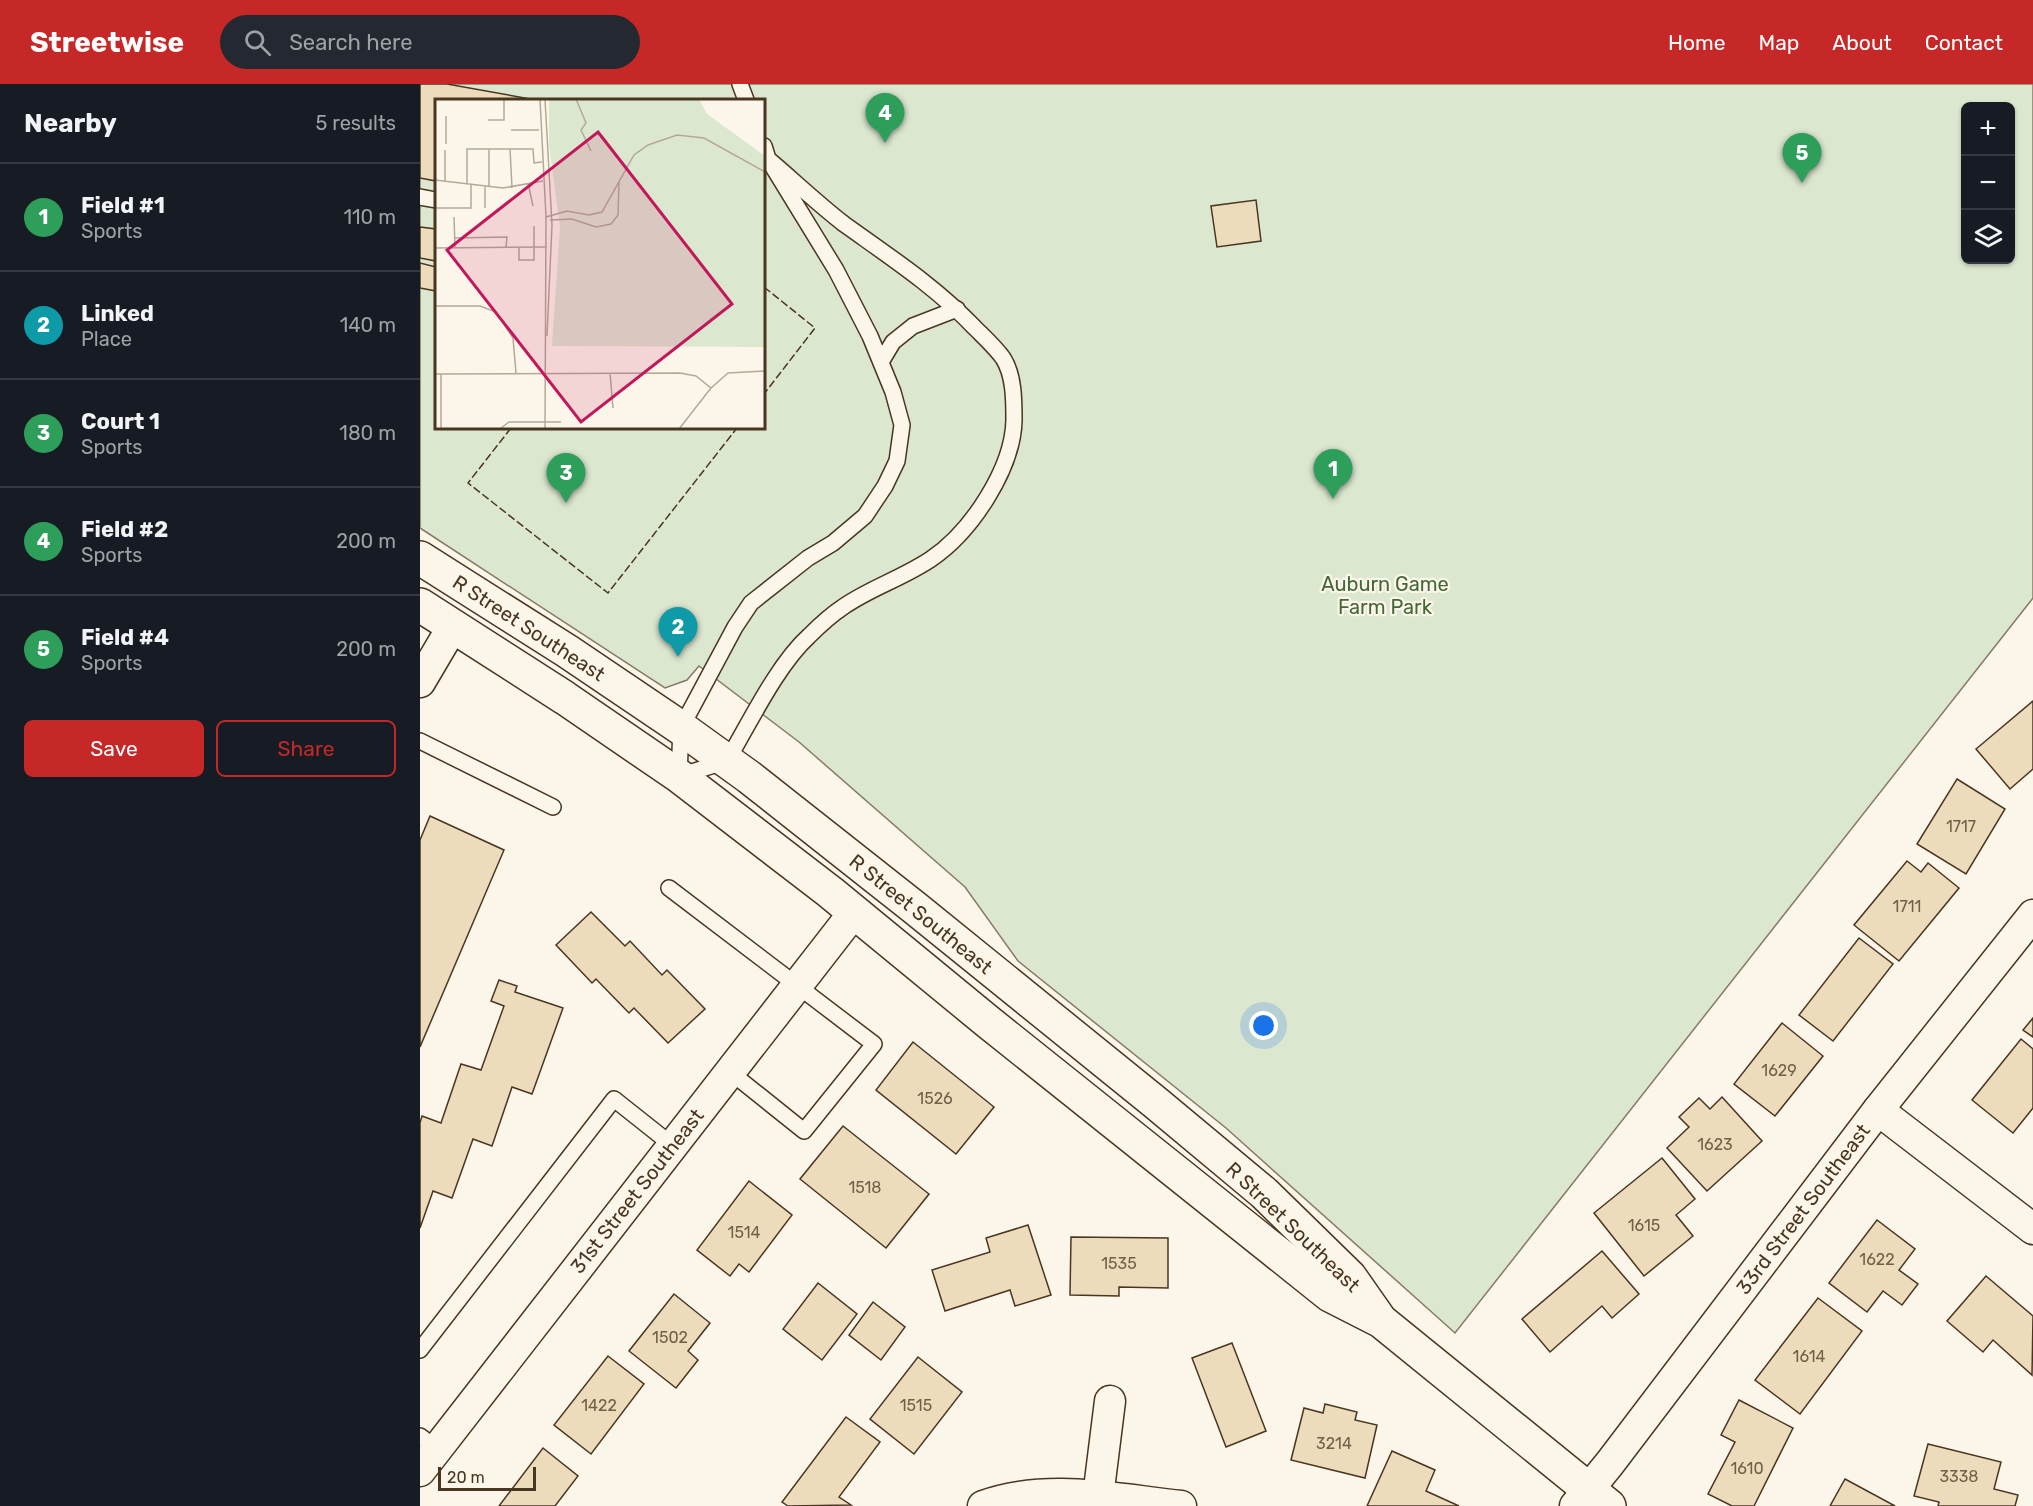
<!DOCTYPE html>
<html lang="en">
<head>
<meta charset="utf-8">
<style>
	body { margin:0; font-family:Rubik,sans-serif; background:#242831; color:#f1f3f6 }
	.controls { position:absolute; right:18px; top:18px; display:grid; overflow:hidden; border-radius:9px; box-shadow:0 2px 4px #0004 }
	.controls button { width:54px; height:54px; display:grid; place-items:center; padding:0; border:0; border-bottom:2px solid #363941; background:#171b24; color:#f1f3f6; font:30px sans-serif }
	.scale { position:absolute; left:18px; bottom:15px; width:98px; box-sizing:border-box; padding-left:6px; border:3px solid #4a3520; border-top:0; font-size:16px; line-height:21px; white-space:nowrap; color:#4a3520; -webkit-text-stroke:4px #fbf6e9; paint-order:stroke }
	.you { position:absolute; left:844px; top:942px; width:21px; height:21px; margin:-15px; border:4px solid #fff; border-radius:50%; background:#1a73e8; box-shadow:0 0 0 9px #1a73e833 }
	.badge { display:grid; place-items:center; width:39px; height:39px; border-radius:50%; background:#c62828; color:#fff; font-size:20px; font-weight:700 }
	.pin { position:absolute; translate:-50% -50px; filter:drop-shadow(0 2px 3px #0008) }
	.pin::after { content:''; position:absolute; top:32px; width:21px; height:18px; background:inherit; clip-path:polygon(0 0,100% 0,50% 100%) }
	.list { margin:0; padding:0; list-style:none }
	h2 { display:flex; justify-content:space-between; align-items:center; height:78px; margin:0; padding:0 24px; font-size:26px }
	h2 small { font-size:20px; font-weight:400; color:#9ea1a6 }
	.list li { display:grid; grid-template-columns:39px 1fr auto; gap:18px; align-items:center; box-sizing:border-box; height:108px; padding:0 24px; border-top:2px solid #363941 }
	.list b { display:block; font-size:22px; white-space:nowrap }
	.list p { margin:0; font-size:20px; white-space:nowrap; color:#9ea1a6 }
	.list em { font-size:20px; font-style:normal; color:#9ea1a6 }
	.actions { display:flex; gap:12px; padding:18px 24px }
	.actions a { flex:1; padding:14px 0; border:2px solid #c62828; border-radius:9px; text-align:center; font-size:21px; color:#c62828 }
	.actions .main { background:#c62828; color:#fff }
	.icon { flex:none; width:33px; height:33px; fill:none; stroke:currentColor; stroke-width:2; stroke-linecap:round; stroke-linejoin:round }
	.map { position:relative; flex:none; width:1613px; height:1422px; overflow:hidden }
	header { display:flex; align-items:center; gap:36px; box-sizing:border-box; height:84px; padding:0 30px; background:#c62828; color:#fff }
	header strong { font-size:28px }
	nav { display:flex; gap:33px; margin-inline-start:auto; font-size:21px }
	.search { width:420px; height:54px; background:#242831; display:flex; align-items:center; gap:15px; box-sizing:border-box; padding:0 21px; border-radius:33px; color:#9ea1a6; font-size:22px }
	main { display:flex }
	aside { flex:1; background:#171b24 }
	.map>svg:first-child { display:block }
	.green { fill:#dce7d0; stroke:#887966; stroke-width:1.5; fill-rule:evenodd }
	.building { fill:#ecdcbc; stroke:#4a3520; stroke-width:1.5 }
	.lines { fill:none; stroke-linecap:round; stroke-linejoin:round }
	.lane-casing { stroke:#4a3520; stroke-width:18 }
	.street-casing { stroke:#4a3520; stroke-width:33 }
	.secondary-casing { stroke:#4a3520; stroke-width:36 }
	.lane { stroke:#fbf6e9; stroke-width:15 }
	.street { stroke:#fbf6e9; stroke-width:30 }
	.secondary { stroke:#fbf6e9; stroke-width:33 }
	.fence { stroke:#4a3520; stroke-width:1.5; stroke-dasharray:8 3; stroke-linecap:butt }
	.labels { text-anchor:middle; dominant-baseline:central; stroke-width:4.5; stroke-linejoin:round; paint-order:stroke }
	.number-label { font-size:16px; fill:#725f47 }
	.park-label { font-size:20px; fill:#436837; stroke:#fbf6e9 }
	.street-label { font-size:20px; fill:#4a3520; stroke:#fbf6e9 }
	.inset-road { fill:none; stroke:#b4a999; stroke-width:1.5 }
	.view { fill:#c2185b; fill-opacity:0.15; stroke:#c2185b; stroke-width:3 }
	.inset-edge { fill:none; stroke:#4a3520; stroke-width:3 }
</style>
</head>
<body>
<header>
<strong>Streetwise</strong>
<div class="search"><svg class="icon" aria-label="search" viewBox="0 0 24 24"><circle cx="10" cy="10" r="6"/><path d="M15 15l6 6"/></svg>Search here</div>
<nav><a>Home</a><a>Map</a><a>About</a><a>Contact</a></nav>
</header>
<main>
<aside>
<h2>Nearby<small>5 results</small></h2>
<ul class="list">
<li><span class="badge" style="background:#2e9e5b">1</span><div><b>Field #1</b><p>Sports</p></div><em>110 m</em></li>
<li><span class="badge" style="background:#0f9aa8">2</span><div><b>Linked</b><p>Place</p></div><em>140 m</em></li>
<li><span class="badge" style="background:#2e9e5b">3</span><div><b>Court 1</b><p>Sports</p></div><em>180 m</em></li>
<li><span class="badge" style="background:#2e9e5b">4</span><div><b>Field #2</b><p>Sports</p></div><em>200 m</em></li>
<li><span class="badge" style="background:#2e9e5b">5</span><div><b>Field #4</b><p>Sports</p></div><em>200 m</em></li>
</ul>
<div class="actions"><a class="main">Save</a><a>Share</a></div>
</aside>
<div class="map">
<svg width="1613" height="1422" viewBox="0 0 1613 1422">
	<rect width="100%" height="100%" fill="#fbf6e9"/>
	<path class="green" d="M0,0h1613v514l-578,735 -229,-205 -208,-167 -53,-74 -166,-145 -100,-76 -12,14 -22,8 -245,-160zM16,16h328v328h-328zM1546,22h44v154h-44z"/>
	<g class="building">
		<path d="M0,0h27l89,16h-100v81l-16,-3z"/>
		<path d="M836,116l5,41 -44,6 -6,-41z"/>
		<path d="M0,143l16,2v32l-16,-3z"/>
		<path d="M0,179l16,4v24l-16,-3z"/>
		<path d="M1613,617v68l-23,20 -34,-40z"/>
		<path d="M1537,695l48,30 -39,65 -49,-30z"/>
		<path d="M10,732l74,34 -84,197v-207z"/>
		<path d="M1487,777l14,11 7,-9 31,25 -60,73 -45,-36z"/>
		<path d="M171,828l34,34 5,-5 32,34 5,-5 38,39 -37,34 -34,-35 -5,5 -33,-34 -4,4 -36,-38z"/>
		<path d="M1439,854l34,26 -60,77 -34,-26z"/>
		<path d="M79,896l18,6 -2,6 48,16 -31,86 -20,-7 -20,59 -19,-7 -21,59 -19,-7 -13,37v-105l2,-7 19,7 20,-59 20,6 23,-64 -13,-5z"/>
		<path d="M1613,934v19l-10,-7z"/>
		<path d="M1362,939l41,33 -48,60 -41,-32z"/>
		<path d="M1601,955l12,10v59l-20,25 -41,-33z"/>
		<path d="M493,958l81,65 -38,47 -80,-64z"/>
		<path d="M1302,1013l40,44 -55,50 -40,-43 22,-21 -10,-10 20,-19 11,11z"/>
		<path d="M423,1042l86,68 -43,54 -86,-69z"/>
		<path d="M1242,1074l33,41 -19,16 17,21 -49,40 -50,-63z"/>
		<path d="M329,1097l43,34 -43,57 -10,-8 -9,12 -33,-26z"/>
		<path d="M1457,1136l38,29 -16,21 19,14 -16,21 -19,-14 -16,21 -38,-29z"/>
		<path d="M608,1141l23,70 -36,11 -5,-16 -65,21 -13,-41 58,-18 -4,-14z"/>
		<path d="M651,1153l97,1v50l-49,-1v9l-49,-1z"/>
		<path d="M1182,1167l37,43 -27,24 -10,-12 -52,46 -28,-33z"/>
		<path d="M1566,1192l47,40 -1,59 -39,-35 -10,12 -36,-31z"/>
		<path d="M398,1199l39,31 -35,46 -39,-31z"/>
		<path d="M254,1210l36,29 -22,28 10,9 -22,28 -47,-37z"/>
		<path d="M1398,1214l44,33 -62,83 -45,-34z"/>
		<path d="M453,1218l32,25 -24,33 -32,-25z"/>
		<path d="M812,1259l34,88 -40,16 -34,-89z"/>
		<path d="M188,1272l36,28 -53,70 -37,-29z"/>
		<path d="M498,1273l44,35 -48,62 -44,-35z"/>
		<path d="M1319,1316l54,28 -39,78h-22l-24,-12 27,-52 -14,-7z"/>
		<path d="M905,1320l32,8 -2,8 22,5 -12,53 -74,-18 13,-52 19,5z"/>
		<path d="M426,1333l34,25 -41,55 12,8 -63,1 -6,-4z"/>
		<path d="M1508,1360l73,18 -7,27 24,6 -3,11h-77l1,-4 -25,-6z"/>
		<path d="M123,1364l35,28 -23,30h-56z"/>
		<path d="M972,1367l43,19 -9,21 33,15h-92z"/>
		<path d="M1425,1395l50,27h-65z"/>
	</g>
	<g class="lines">
		<g class="lane-casing">
			<g id="lane">
				<path d="M320,0l6,16"/>
				<path d="M344,62l4,13 68,111 34,66 23,56 9,33 -5,36 -12,25 -20,30 -32,27 -25,15 -57,45 -16,24 -54,101 -2,48 48,-15c22,-37 50,-96 82,-125 10,-10 22,-21 34,-29 27,-19 60,-29 88,-48 40,-27 82,-90 83,-139 0,-20 0,-45 -11,-62 -8,-11 -18,-20 -28,-30 -39,-41 -85,-71 -131,-104 -26,-20 -51,-44 -76,-65"/>
				<path d="M0,113l16,3"/>
				<path d="M461,278l12,-20 20,-16 44,-17"/>
				<path d="M0,657l133,66"/>
				<path d="M249,804l205,156 -70,87 -75,-60"/>
				<path d="M0,1266l194,-251 58,46"/>
				<path d="M0,1352l17,13"/>
			</g>
		</g>
		<g class="street-casing">
			<g id="street">
				<path d="M0,598l33,-56"/>
				<path d="M1458,1026l155,119"/>
				<path d="M0,1387l435,-560"/>
				<path d="M678,1413l12,-96"/>
				<path d="M563,1422c64,-23 132,-7 198,0"/>
				<path d="M1155,1422l35,-43 268,-353 155,-195"/>
			</g>
		</g>
		<g class="secondary-casing">
			<g id="secondary">
				<path d="M0,474l147,93 114,77 68,49 166,131 241,195 108,90 86,84 28,40"/>
				<path d="M0,521l145,93 114,78 151,116 157,129 343,274 51,26 228,185"/>
			</g>
		</g>
		<use href="#lane" class="lane"/>
		<use href="#street" class="street"/>
		<use href="#secondary" class="secondary"/>
		<g class="fence">
			<path d="M344,203l51,41 -51,66"/>
			<path d="M91,344l-43,55 140,110 129,-165"/>
		</g>
	</g>
	<g class="labels">
		<g class="number-label">
			<text x="1541" y="742">1717</text>
			<text x="1487" y="822">1711</text>
			<text x="1359" y="986">1629</text>
			<text x="515" y="1014">1526</text>
			<text x="1295" y="1060">1623</text>
			<text x="445" y="1103">1518</text>
			<text x="1224" y="1141">1615</text>
			<text x="324" y="1148">1514</text>
			<text x="1457" y="1175">1622</text>
			<text x="699" y="1179">1535</text>
			<text x="250" y="1253">1502</text>
			<text x="1389" y="1272">1614</text>
			<text x="179" y="1321">1422</text>
			<text x="496" y="1321">1515</text>
			<text x="914" y="1359">3214</text>
			<text x="1327" y="1384">1610</text>
			<text x="1539" y="1392">3338</text>
		</g>
		<g class="park-label">
			<text x="965" y="500">Auburn Game<tspan x="965" dy="23">Farm Park</tspan></text>
		</g>
		<g class="street-label">
			<text transform="translate(109 544) rotate(33)">R Street Southeast</text>
			<text transform="translate(501 830) rotate(39)">R Street Southeast</text>
			<text transform="translate(217 1107) rotate(-52)">31st Street Southeast</text>
			<text transform="translate(1383 1125) rotate(-53)">33rd Street Southeast</text>
			<text transform="translate(873 1143) rotate(44)">R Street Southeast</text>
		</g>
	</g>
	<g transform="translate(15 15)">
		<rect width="330" height="330" fill="#fbf6e9"/>
		<path d="M114,0h150l8,15 58,42v191l-213,-1 8,-119 -11,-82z" fill="#dce7d0"/>
		<path class="inset-road" d="M105,0l6,118 -1,212M110,0l7,126 -5,111M141,0l10,24 -5,7 10,21M11,17v28M53,21h16v-21M76,31h28M54,50v38M75,50l2,39M10,51v31M0,81l68,8 40,-7M93,84l5,23M32,85v-35h66l1,14 8,-1M50,87v22M0,109h36v-24M19,118l1,30M111,118l21,-6 22,4 13,-3 32,-57 14,-10 29,-10 27,3 61,34M115,121l22,-1 24,8 15,-3 7,-9 1,-32M20,139l52,-1 -1,10M84,148v13h15v-34M0,149l112,-1M0,207h45l16,6 17,26 3,35M175,274l3,35M0,275l245,-1 16,3 15,12 17,-15 37,-2M6,275v55M65,330l9,-7h52M244,330l32,-41"/>
		<path class="view" d="M163,33l134,172 -151,118 -134,-172z"/>
		<rect width="330" height="330" class="inset-edge"/>
	</g>
</svg>
<div class="controls">
<button>+</button>
<button>−</button>
<button><svg class="icon" aria-label="layers" viewBox="0 0 24 24"><path d="M12 4l9 5-9 5-9-5zM3 14l9 5 9-5"/></svg></button>
</div>
<div class="scale">20 m</div>
<div class="you"></div>
<div class="pin badge" style="left:913px;top:415px;background:#2e9e5b">1</div>
<div class="pin badge" style="left:258px;top:573px;background:#0f9aa8">2</div>
<div class="pin badge" style="left:146px;top:419px;background:#2e9e5b">3</div>
<div class="pin badge" style="left:465px;top:59px;background:#2e9e5b">4</div>
<div class="pin badge" style="left:1382px;top:99px;background:#2e9e5b">5</div>
</div>
</main>
</body>
</html>
